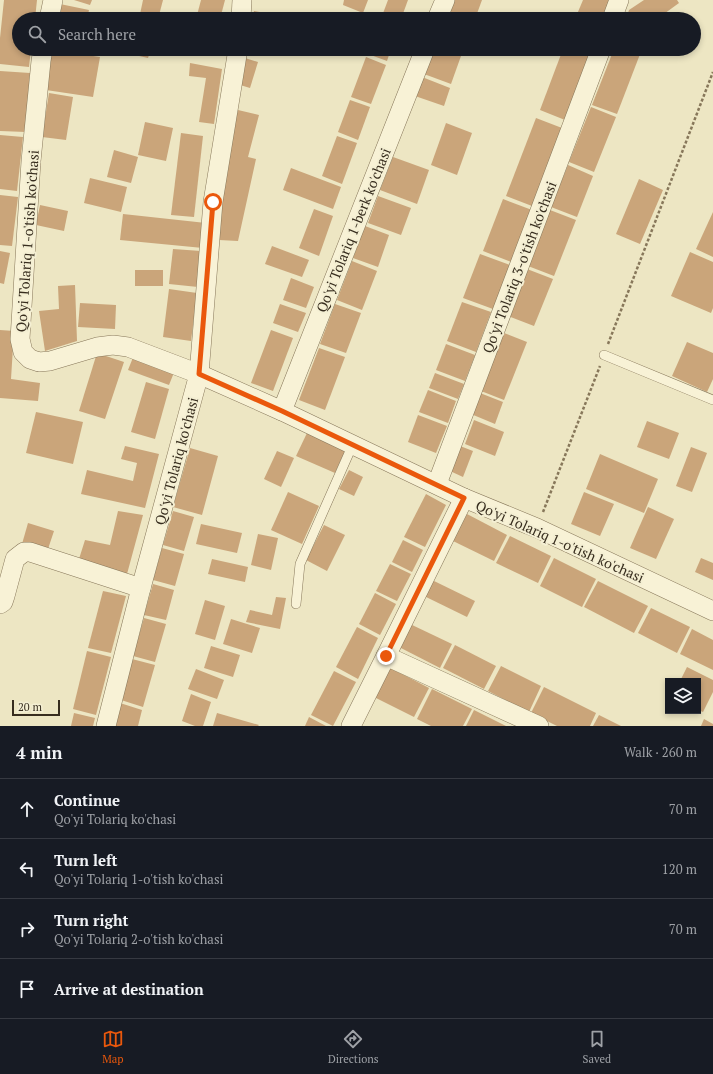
<!DOCTYPE html>
<html lang="en">
<head>
<meta charset="utf-8">
<style>
	body { margin:0; font-family:"PT Serif",serif; background:#20242c; color:#f1f3f6 }
	.controls { position:absolute; right:12px; bottom:12px; display:grid; overflow:hidden; border-radius:0px; box-shadow:0 2px 6px #0003 }
	.controls button { width:36px; height:36px; display:grid; place-items:center; padding:0; border:0; border-bottom:1px solid #363941; background:#171b24; color:#f1f3f6; font:20px sans-serif }
	.scale { position:absolute; left:12px; bottom:10px; width:48px; box-sizing:border-box; padding-left:4px; border:2px solid #372d1e; border-top:0; font-size:11px; line-height:14px; white-space:nowrap; color:#372d1e; -webkit-text-stroke:3px #f4efd3; paint-order:stroke }
	.stop { position:absolute; width:12px; height:12px; margin:-9px; border:3px solid #ea580c; border-radius:50%; background:#fff }
	.stop.end { background:#ea580c; border-color:#fff; box-shadow:0 1px 4px #0008 }
	.list { margin:0; padding:0; list-style:none }
	h2 { display:flex; justify-content:space-between; align-items:center; height:52px; margin:0; padding:0 16px; font-size:17px }
	h2 small { font-size:13px; font-weight:400; color:#9ea1a6 }
	.list li { display:grid; grid-template-columns:26px 1fr auto; gap:12px; align-items:center; box-sizing:border-box; height:60px; padding:0 16px; border-top:1px solid #363941 }
	.list b { display:block; font-size:15px; white-space:nowrap }
	.list p { margin:0; font-size:13px; white-space:nowrap; color:#9ea1a6 }
	.list em { font-size:13px; font-style:normal; color:#9ea1a6 }
	.icon { flex:none; width:22px; height:22px; fill:none; stroke:currentColor; stroke-width:2; stroke-linecap:round; stroke-linejoin:round }
	.map { position:relative; flex:none; width:713px; height:726px; overflow:hidden }
	.search { position:absolute; background:#171b24; box-shadow:0 2px 6px #0003; left:12px; right:12px; top:12px; height:44px; display:flex; align-items:center; gap:10px; box-sizing:border-box; padding:0 14px; border-radius:22px; color:#9ea1a6; font-size:15px }
	.sheet { height:292px; background:#171b24 }
	nav { display:flex; justify-content:space-around; align-items:center; box-sizing:border-box; height:56px; border-top:1px solid #363941; background:#171b24; font-size:11px; color:#9ea1a6 }
	nav a { display:grid; justify-items:center; gap:2px }
	nav .on { color:#ea580c }
	.map>svg:first-child { display:block }
	.building { fill:#caa57a }
	.lines { fill:none; stroke-linecap:round; stroke-linejoin:round }
	.lane-casing { stroke:#87775a; stroke-width:10 }
	.street-casing { stroke:#87775a; stroke-width:20 }
	.path { stroke:#87775a; stroke-width:2.5; stroke-dasharray:3 2; stroke-linecap:butt }
	.lane { stroke:#f8f2d6; stroke-width:9 }
	.street { stroke:#f8f2d6; stroke-width:19 }
	.route { stroke:#ea580c; stroke-width:5 }
	.labels { text-anchor:middle; dominant-baseline:central; stroke-width:4; stroke-linejoin:round; paint-order:stroke }
	.street-label { font-size:14px; fill:#372d1e; stroke:#f4efd3 }
</style>
</head>
<body>
<div class="map">
<svg width="713" height="726" viewBox="0 0 713 726">
	<rect width="100%" height="100%" fill="#ede6c3"/>
	<g class="building">
		<path d="M4,0h33l-2,19h-16v30h12l-2,18 -29,-3v-26z"/>
		<path d="M74,0h18l-2,5z"/>
		<path d="M143,0h20l-5,19h-19z"/>
		<path d="M201,0h24l-5,19h-24z"/>
		<path d="M344,0h24l-5,13 -20,-8z"/>
		<path d="M388,0h20l-7,19h-11l-8,-3z"/>
		<path d="M452,0h30l-7,19h-30z"/>
		<path d="M583,0h28l-5,19h-31z"/>
		<path d="M644,0h33l2,3 -22,16h-31l3,-9z"/>
		<path d="M60,4l29,6 -2,9h-30z"/>
		<path d="M254,11l17,3 -1,5h-18z"/>
		<path d="M69,49h23l-1,5z"/>
		<path d="M108,49h43l-3,9z"/>
		<path d="M370,49h21l-4,12 -19,-7z"/>
		<path d="M433,49h8l20,7 -10,28 -27,-10z"/>
		<path d="M563,49h6l21,8 -25,63 -25,-10z"/>
		<path d="M614,49h28l-25,65 -25,-9z"/>
		<path d="M52,50l48,7 -7,40 -47,-7z"/>
		<path d="M366,57l20,8 -15,39 -20,-7z"/>
		<path d="M245,58l13,4 -8,26 -13,-4z"/>
		<path d="M190,63l32,6 -8,55 -15,-2 7,-44 -17,-2z"/>
		<path d="M0,71l30,2 -4,59 -26,-1z"/>
		<path d="M422,77l28,11 -6,18 -29,-10z"/>
		<path d="M49,93l24,4 -7,43 -24,-3z"/>
		<path d="M350,100l20,7 -12,33 -20,-8z"/>
		<path d="M591,107l25,10 -22,55 -25,-10z"/>
		<path d="M238,110l21,5 -11,42 8,2 -18,82 -19,-1 1,-63z"/>
		<path d="M536,118l26,10 -30,78 -26,-10z"/>
		<path d="M145,122l28,6 -7,33 -28,-6z"/>
		<path d="M446,123l26,10 -15,42 -26,-10z"/>
		<path d="M181,133l22,3 -9,81 -23,-2z"/>
		<path d="M0,135l23,2 -6,54 -17,-2z"/>
		<path d="M337,136l20,7 -15,41 -20,-8z"/>
		<path d="M114,150l24,7 -7,26 -24,-6z"/>
		<path d="M393,157l36,13 -12,34 -37,-14z"/>
		<path d="M568,165l25,11 -16,41 -26,-10z"/>
		<path d="M291,168l50,19 -8,22 -50,-19z"/>
		<path d="M90,178l37,9 -6,25 -37,-9z"/>
		<path d="M639,179l24,11 -23,54 -24,-10z"/>
		<path d="M0,195l18,2 -6,49 -12,-1z"/>
		<path d="M378,196l33,12 -10,27 -33,-12z"/>
		<path d="M503,199l29,11 -21,52 -28,-11z"/>
		<path d="M40,205l28,6 -4,20 -28,-6z"/>
		<path d="M314,209l19,7 -14,40 -20,-8z"/>
		<path d="M550,210l26,10 -22,56 -26,-10z"/>
		<path d="M713,212v45l-17,-8z"/>
		<path d="M123,214l83,9 -3,25 -83,-8z"/>
		<path d="M365,226l24,9 -11,32 -25,-9z"/>
		<path d="M272,246l37,14 -7,17 -37,-13z"/>
		<path d="M173,249l28,2 -3,36 -29,-3z"/>
		<path d="M0,251l10,2 -6,31 -4,-1z"/>
		<path d="M690,252l23,10v46l-2,5 -40,-17z"/>
		<path d="M480,254l30,11 -17,44 -30,-11z"/>
		<path d="M352,261l25,10 -15,39 -25,-10z"/>
		<path d="M527,269l26,10 -19,47 -26,-10z"/>
		<rect x="135" y="270" width="28" height="16"/>
		<path d="M291,278l23,9 -8,21 -23,-8z"/>
		<path d="M75,285l2,56 -32,10 -6,-40 20,-2 -1,-23z"/>
		<path d="M169,289l28,4 -6,48 -28,-4z"/>
		<path d="M462,302l29,10 -15,40 -29,-11z"/>
		<path d="M80,303l36,2 -1,24 -37,-2z"/>
		<path d="M280,304l26,9 -8,19 -25,-9z"/>
		<path d="M335,304l26,9 -15,40 -26,-9z"/>
		<path d="M0,330l14,1 -3,48 29,4 -2,18 -38,-3z"/>
		<path d="M271,330l22,8 -20,53 -22,-8z"/>
		<path d="M504,333l23,9 -23,58 -23,-9z"/>
		<path d="M687,342l26,11v26l-6,13 -35,-16z"/>
		<path d="M446,344l29,11 -10,26 -29,-11z"/>
		<path d="M319,348l26,9 -20,53 -26,-10z"/>
		<path d="M97,353l27,9 -19,57 -26,-8z"/>
		<path d="M134,355l41,15 -6,15 -41,-15z"/>
		<path d="M435,373l29,11 -6,15 -29,-11z"/>
		<path d="M146,382l23,7 -14,50 -24,-7z"/>
		<path d="M428,390l28,11 -8,22 -29,-11z"/>
		<path d="M480,393l23,9 -8,22 -24,-10z"/>
		<path d="M36,412l47,10 -10,42 -47,-11z"/>
		<path d="M418,415l29,11 -11,27 -28,-11z"/>
		<path d="M474,420l30,12 -9,24 -30,-12z"/>
		<path d="M647,421l32,12 -10,26 -32,-12z"/>
		<path d="M307,433l38,18 -10,22 -39,-17z"/>
		<path d="M125,446l34,8 -14,54 -64,-14 6,-24 46,11 4,-18 -16,-4z"/>
		<path d="M460,446l13,5 -10,26 -13,-6z"/>
		<path d="M691,447l16,6 -15,39 -16,-6z"/>
		<path d="M190,448l28,8 -16,59 -29,-8z"/>
		<path d="M277,451l17,7 -13,29 -17,-8z"/>
		<path d="M600,454l58,25 -14,34 -58,-24z"/>
		<path d="M349,470l14,7 -9,19 -15,-7z"/>
		<path d="M288,492l31,14 -17,38 -31,-14z"/>
		<path d="M584,492l30,12 -14,32 -29,-12z"/>
		<path d="M426,494l20,11 -21,42 -21,-10z"/>
		<path d="M648,507l26,12 -18,40 -26,-11z"/>
		<path d="M118,511l25,4 -16,59 -48,-15 6,-19 25,5z"/>
		<path d="M173,511l21,6 -10,34 -21,-6z"/>
		<path d="M467,514l40,21 -13,26 -41,-20z"/>
		<path d="M28,523l26,8 -7,21 -25,-8z"/>
		<path d="M201,524l41,9 -5,20 -41,-9z"/>
		<path d="M324,525l21,10 -18,36 -21,-11z"/>
		<path d="M258,534l20,4 -7,32 -20,-5z"/>
		<path d="M510,536l41,20 -13,27 -42,-20z"/>
		<path d="M403,540l20,10 -11,22 -20,-10z"/>
		<path d="M162,548l22,6 -9,32 -22,-6z"/>
		<path d="M554,558l42,21 -14,28 -42,-21z"/>
		<path d="M701,558l12,5v17l-18,-8z"/>
		<path d="M212,559l36,8 -3,15 -37,-8z"/>
		<path d="M390,564l21,10 -14,27 -21,-10z"/>
		<path d="M432,580l43,21 -8,16 -43,-21z"/>
		<path d="M598,581l50,25 -14,27 -50,-26z"/>
		<path d="M153,584l21,6 -8,30 -22,-5z"/>
		<path d="M103,591l23,5 -15,57 -23,-5z"/>
		<path d="M375,593l21,11 -16,31 -21,-11z"/>
		<path d="M276,597l10,1 -6,31 -34,-7 4,-12 22,5z"/>
		<path d="M205,600l20,6 -10,34 -20,-6z"/>
		<path d="M651,608l39,19 -13,26 -39,-20z"/>
		<path d="M144,618l22,6 -11,38 -22,-6z"/>
		<path d="M231,619l29,9 -8,25 -29,-9z"/>
		<path d="M410,624l42,20 -12,24 -41,-21z"/>
		<path d="M357,627l21,11 -20,41 -22,-12z"/>
		<path d="M692,629l21,11v30l-33,-16z"/>
		<path d="M455,645l41,21 -12,23 -41,-21z"/>
		<path d="M211,646l29,9 -7,22 -29,-9z"/>
		<path d="M87,651l24,6 -15,58 -23,-6z"/>
		<path d="M132,659l23,6 -12,42 -22,-7z"/>
		<path d="M387,666l42,22 -15,29 -42,-21z"/>
		<path d="M501,666l40,20 -12,26 -41,-21z"/>
		<path d="M687,667l26,13v12l-10,20 -5,-2v-29h-18z"/>
		<path d="M196,669l28,11 -7,19 -29,-10z"/>
		<path d="M334,671l22,11 -23,44 -22,-11z"/>
		<path d="M544,687l52,26 -6,13h-33l-26,-13z"/>
		<path d="M432,689l40,20 -9,17h-32l-14,-7z"/>
		<path d="M191,694l20,8 -8,24h-8l-13,-5z"/>
		<path d="M120,703l22,7 -4,16h-25z"/>
		<path d="M474,710l32,16h-40z"/>
		<path d="M74,713l21,5 -2,8h-22z"/>
		<path d="M217,713l42,12 -1,1h-45z"/>
		<path d="M599,715l22,11h-28z"/>
		<path d="M309,717l17,9h-21z"/>
		<path d="M704,719l9,5v2h-12z"/>
	</g>
	<g class="lines">
		<g class="lane-casing">
			<g id="lane">
				<path d="M604,355l109,45"/>
				<path d="M296,604l4,-40 53,-120"/>
			</g>
		</g>
		<g class="street-casing">
			<g id="street">
				<path d="M49,19l4,-19"/>
				<path d="M241,19l1,-19"/>
				<path d="M437,19l8,-19"/>
				<path d="M612,19l7,-19"/>
				<path d="M43,49l-2,12 -10,100 -11,178 3,13 7,7 9,3 11,-1 47,-14 16,-2 15,2 71,27 83,37 182,87 73,30 176,83"/>
				<path d="M282,411l143,-362"/>
				<path d="M437,484l164,-435"/>
				<path d="M0,604l3,-2 2,-6 10,-37 9,-7h6l111,36"/>
				<path d="M386,656l153,70"/>
				<path d="M106,726l35,-138 58,-214 14,-172 25,-153"/>
				<path d="M351,726l35,-70 78,-158"/>
			</g>
		</g>
		<g class="path">
			<path d="M608,344l105,-272"/>
			<path d="M543,512l57,-146"/>
		</g>
		<use href="#lane" class="lane"/>
		<use href="#street" class="street"/>
	</g>
	<g class="lines">
		<path class="route" d="M213,202l-14,172 83,37 182,87 -78,158"/>
	</g>
	<g class="labels">
		<g class="street-label">
			<text transform="translate(353 230) rotate(-68)">Qo'yi Tolariq 1-berk ko'chasi</text>
			<text transform="translate(27 241) rotate(-86)">Qo'yi Tolariq 1-o'tish ko'chasi</text>
			<text transform="translate(519 267) rotate(-69)">Qo'yi Tolariq 3-o'tish ko'chasi</text>
			<text transform="translate(176 461) rotate(-75)">Qo'yi Tolariq ko'chasi</text>
			<text transform="translate(560 541) rotate(24)">Qo'yi Tolariq 1-o'tish ko'chasi</text>
		</g>
	</g>
</svg>
<div class="controls">
<button><svg class="icon" aria-label="layers" viewBox="0 0 24 24"><path d="M12 4l9 5-9 5-9-5zM3 14l9 5 9-5"/></svg></button>
</div>
<div class="scale">20 m</div>
<div class="stop" style="left:213px;top:202px"></div>
<div class="stop end" style="left:386px;top:656px"></div>
<div class="search"><svg class="icon" aria-label="search" viewBox="0 0 24 24"><circle cx="10" cy="10" r="6"/><path d="M15 15l6 6"/></svg>Search here</div>
</div>
<section class="sheet">
<h2>4 min<small>Walk · 260 m</small></h2>
<ul class="list">
<li><svg class="icon" aria-label="ahead" viewBox="0 0 24 24"><path d="M12 20V5M6 11l6-6 6 6"/></svg><div><b>Continue</b><p>Qo'yi Tolariq ko'chasi</p></div><em>70 m</em></li>
<li><svg class="icon" aria-label="left" viewBox="0 0 24 24"><path d="M17 20v-9H6M10 6l-5 5 5 5"/></svg><div><b>Turn left</b><p>Qo'yi Tolariq 1-o'tish ko'chasi</p></div><em>120 m</em></li>
<li><svg class="icon" aria-label="right" viewBox="0 0 24 24"><path d="M7 20v-9h11M14 6l5 5-5 5"/></svg><div><b>Turn right</b><p>Qo'yi Tolariq 2-o'tish ko'chasi</p></div><em>70 m</em></li>
<li><svg class="icon" aria-label="arrive" viewBox="0 0 24 24"><path d="M6 21V4h12l-3 4 3 4H6"/></svg><div><b>Arrive at destination</b></div></li>
</ul>
</section>
<nav>
<a class="on"><svg class="icon" aria-label="map" viewBox="0 0 24 24"><path d="M3 6l6-2 6 2 6-2v14l-6 2-6-2-6 2zM9 4v14M15 6v14"/></svg>Map</a>
<a><svg class="icon" aria-label="directions" viewBox="0 0 24 24"><path d="M12 3l9 9-9 9-9-9zM9 14v-3h6M13 9l2 2-2 2"/></svg>Directions</a>
<a><svg class="icon" aria-label="saved" viewBox="0 0 24 24"><path d="M7 4h10v16l-5-4-5 4z"/></svg>Saved</a>
</nav>
</body>
</html>
